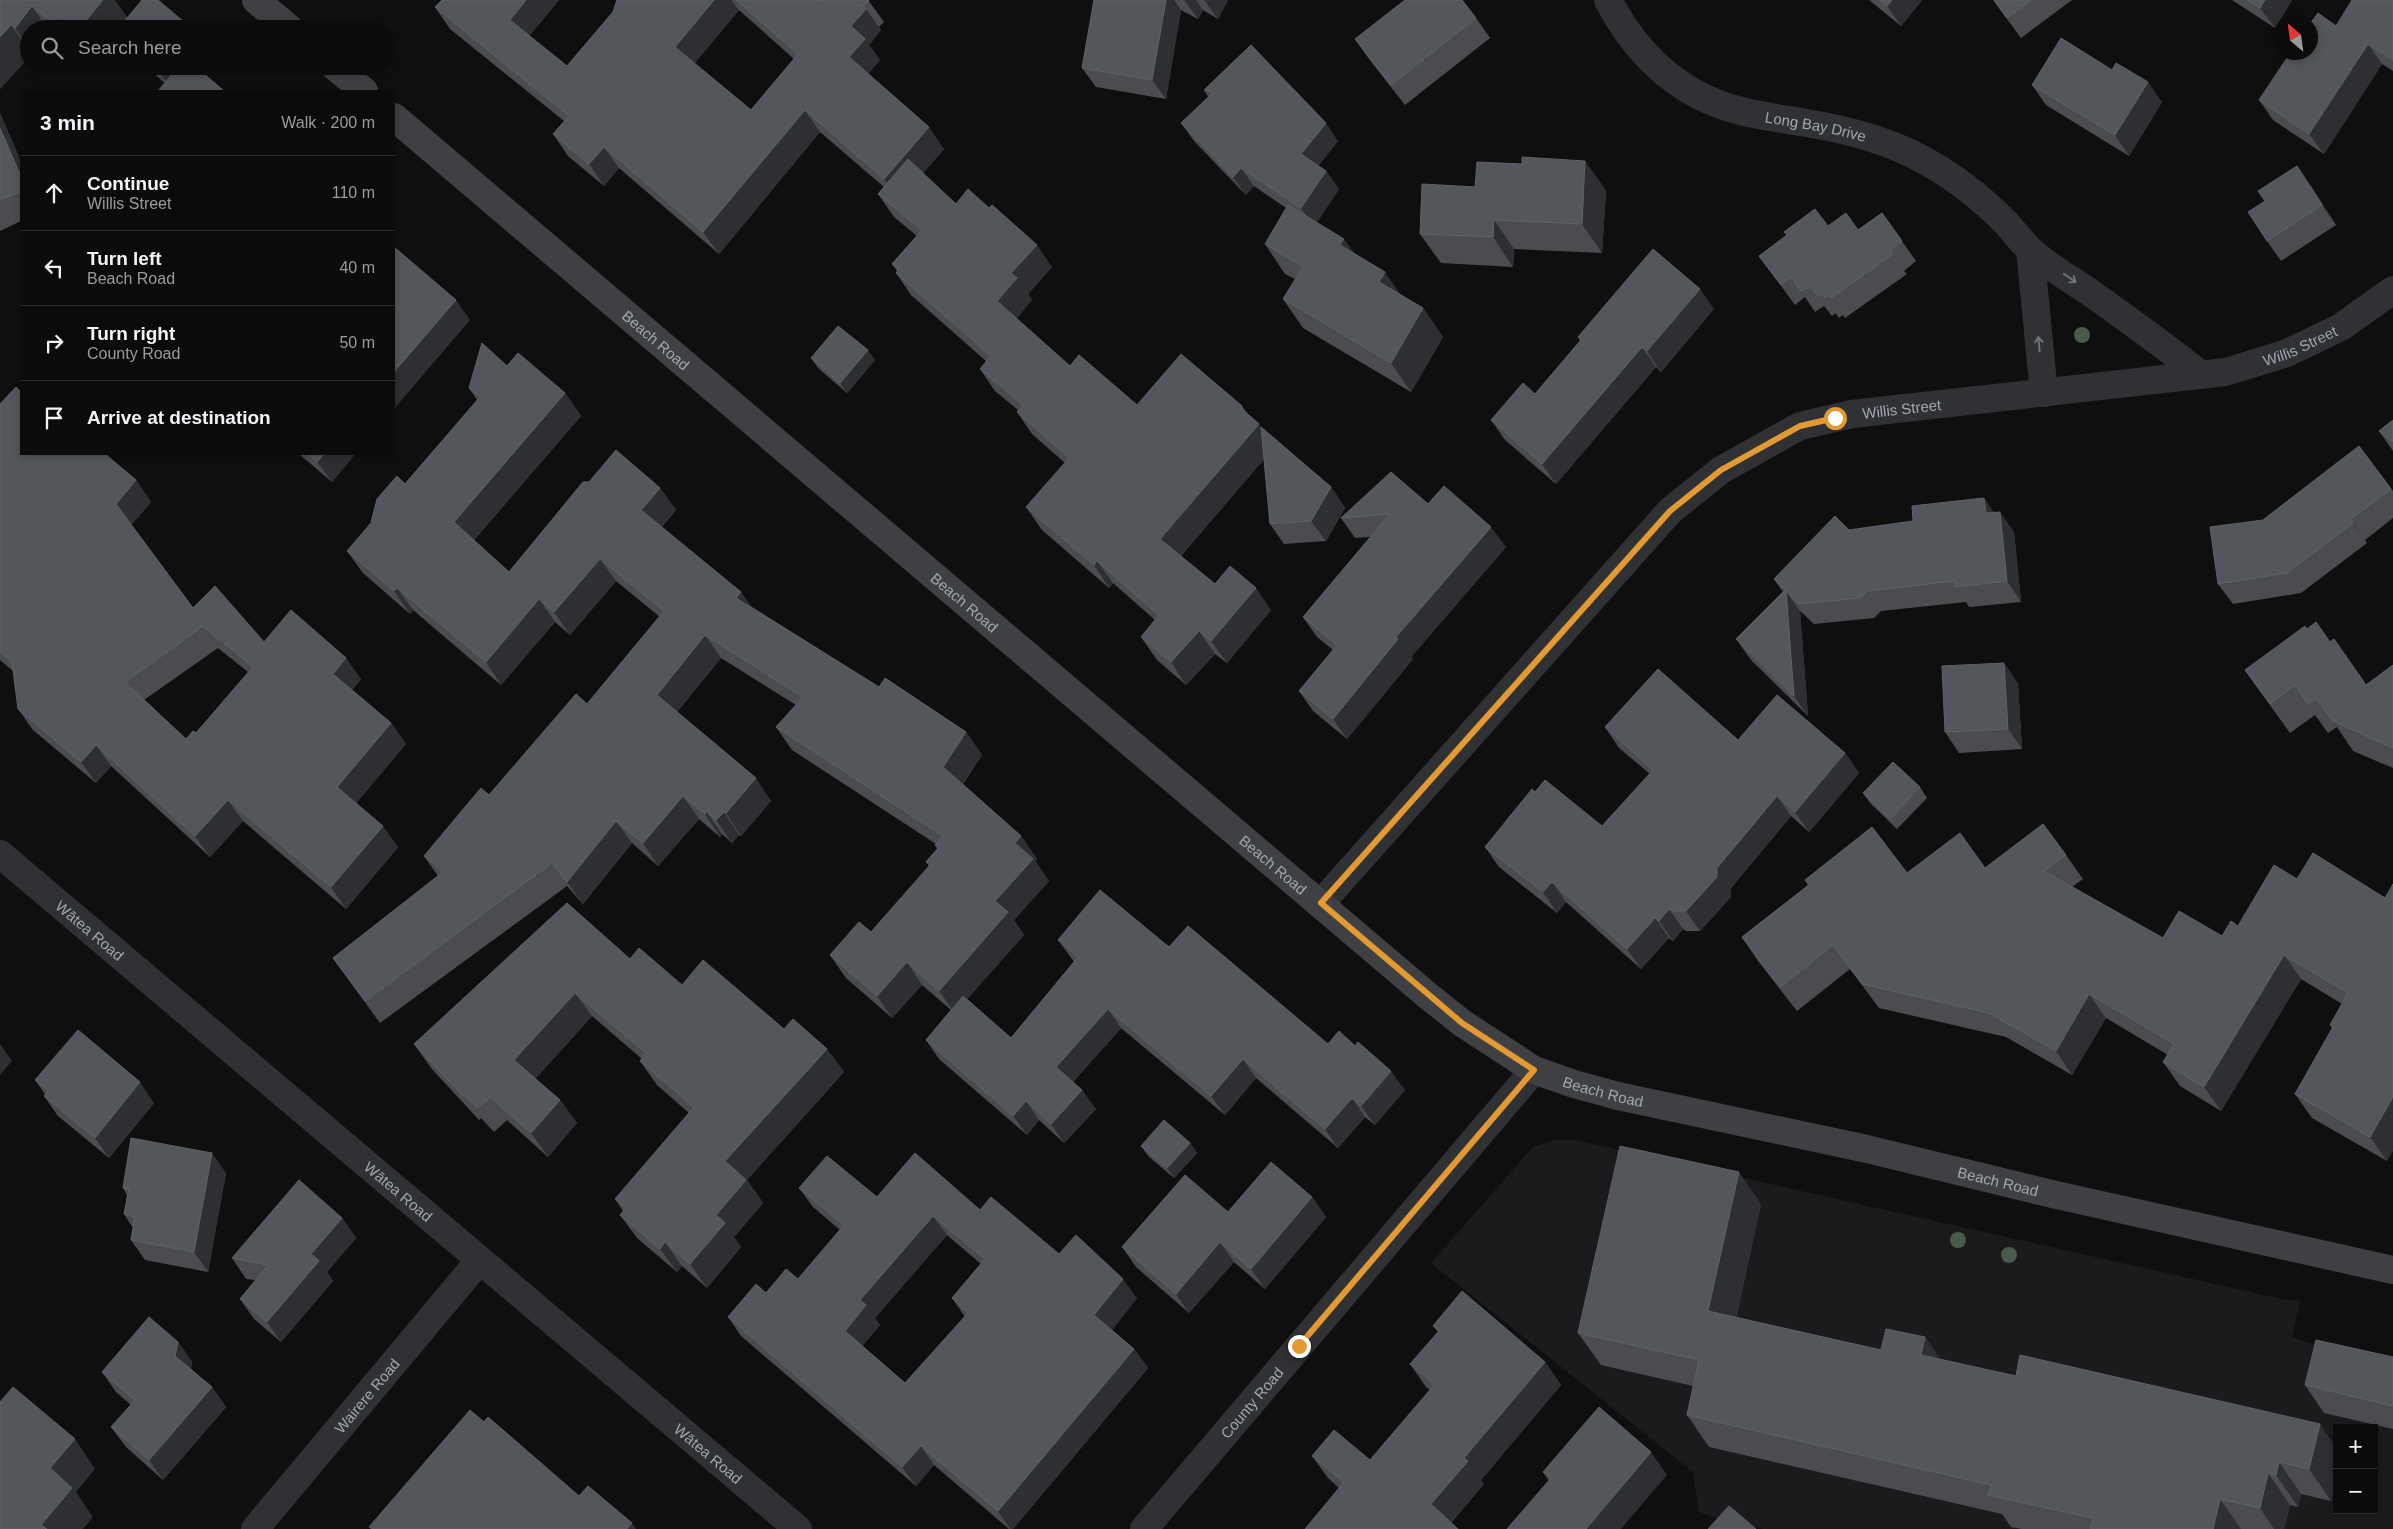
<!DOCTYPE html>
<html lang="en">
<head>
<meta charset="utf-8">
<style>
	body { margin:0; font-family:Helvetica,sans-serif; background:#19191a; color:#f1f3f6 }
	.controls { position:absolute; right:15px; bottom:15px; display:grid; overflow:hidden; border-radius:0px; box-shadow:0 2px 8px #0003 }
	.controls button { width:45px; height:45px; display:grid; place-items:center; padding:0; border:0; border-bottom:1px solid #2b2b2d; background:#0b0b0c; color:#f1f3f6; font:25px sans-serif }
	.compass { position:absolute; left:2273px; top:15px; width:45px; height:45px; border-radius:50%; background:#0b0b0c; box-shadow:0 2px 8px #0003; rotate:331deg }
	.stop { position:absolute; width:15px; height:15px; margin:-11px; border:4px solid #e49a33; border-radius:50%; background:#fff }
	.stop.end { background:#e49a33; border-color:#fff; box-shadow:0 1px 5px #0008 }
	.list { margin:0; padding:0; list-style:none }
	h2 { display:flex; justify-content:space-between; align-items:center; height:65px; margin:0; padding:0 20px; font-size:21px }
	h2 small { font-size:16px; font-weight:400; color:#9a9b9d }
	.list li { display:grid; grid-template-columns:32px 1fr auto; gap:15px; align-items:center; box-sizing:border-box; height:75px; padding:0 20px; border-top:1px solid #2b2b2d }
	.list b { display:block; font-size:19px; white-space:nowrap }
	.list p { margin:0; font-size:16px; white-space:nowrap; color:#9a9b9d }
	.list em { font-size:16px; font-style:normal; color:#9a9b9d }
	.icon { flex:none; width:28px; height:28px; fill:none; stroke:currentColor; stroke-width:2; stroke-linecap:round; stroke-linejoin:round }
	.map { position:relative; flex:none; width:2393px; height:1529px; overflow:hidden }
	.search { position:absolute; background:#0b0b0c; box-shadow:0 2px 8px #0003; left:20px; top:20px; width:375px; height:55px; display:flex; align-items:center; gap:12px; box-sizing:border-box; padding:0 18px; border-radius:28px; color:#9a9b9d; font-size:19px }
	.panel { position:absolute; background:#0b0b0c; box-shadow:0 2px 8px #0003; left:20px; top:90px; width:375px; height:365px; border-radius:0px }
	.map>svg:first-child { display:block }
	.built { fill:#1b1b1d; fill-rule:evenodd }
	.lines { fill:none; stroke-linecap:round; stroke-linejoin:round }
	.minor { stroke:#303135; stroke-width:28 }
	.tertiary { stroke:#303135; stroke-width:28 }
	.secondary { stroke:#3e4044; stroke-width:28 }
	.tree { fill:#495b4a }
	.wall { fill:#4a4c4f; fill-rule:evenodd }
	.shaded-wall { fill:#2e2f32 }
	.building { fill:#53565a; stroke:#5f6267; fill-rule:evenodd }
	.oneway { stroke:#6e7279 }
	.route { stroke:#e49a33; stroke-width:6 }
	.labels { text-anchor:middle; dominant-baseline:central; stroke-width:4; stroke-linejoin:round; paint-order:stroke }
	.street-label { font-size:15px; fill:#a1a7b0; stroke:#0a0a0b }
</style>
</head>
<body>
<div class="map">
<svg width="2393" height="1529" viewBox="0 0 2393 1529">
	<rect width="100%" height="100%" fill="#0f0f10"/>
	<path class="built" d="M1554,1140h21l707,159 18,2 -8,37 101,26v165h-629l-46,-10 -19,-7 -6,-40 -262,-209 102,-116zM2337,1428h37v82h-37z"/>
	<g class="lines">
		<g class="minor">
			<path id="s1" d="M1608,0c25,48 61,86 113,105 27,10 57,13 85,18 37,6 74,15 108,32 34,17 67,42 93,69 8,9 15,18 23,26 17,16 39,28 58,41 38,27 76,54 112,83"/>
			<path d="M2030,250l14,143"/>
			<path id="s2" d="M0,854l798,675"/>
			<path id="s3" d="M1321,903l349,-392 51,-41 79,-44 52,-12 374,-42 61,-19 54,-26 52,-37"/>
			<path id="s4" d="M255,1529l224,-268"/>
		</g>
		<path class="tertiary" id="s5" d="M1144,1529l390,-459"/>
		<g class="secondary">
			<path d="M256,0l34,29"/>
			<path d="M334,66l30,25"/>
			<path id="s6" d="M394,117l1033,878 35,28 72,47 40,14 44,12 249,53 185,45 341,76"/>
		</g>
	</g>
	<g class="tree">
		<circle cx="2082" cy="335" r="8"/>
		<circle cx="1958" cy="1240" r="8"/>
		<circle cx="2009" cy="1255" r="8"/>
	</g>
	<g class="wall">
		<path d="M0,0l128,17 63,12h-162v28l-29,32z"/>
		<path d="M442,0h117l-30,36 38,30 46,-54 4,-12h204l1,1 46,-1 16,22 -5,5 2,3 -12,15 11,15 -12,14 76,75 -21,24 33,31 96,63 -24,27 4,6 -16,19 54,47 67,39 105,1 6,9 13,12 70,60 14,21 -19,33 -42,3 -14,-20 -6,-65 -83,97 34,28 56,26 -44,53 -12,-9 -29,31 -29,-25 -16,-23 14,-17 -42,-37 -4,5 -67,-58 -16,-23 39,-44 -33,-29 -15,-22 1,-2 -23,-19 -15,-22 6,-8 -75,-66 -15,-22 1,-2 -5,-7 25,-28 -23,-19 -16,-23 6,-7 -64,-55 -101,122 -100,-86 -15,18 -36,-30 -15,-22 11,-13 -114,-92 -15,-22zM739,10l55,49 -43,51 -57,-46z"/>
		<path d="M1094,0h134l-10,19 -15,-9 -5,9 -17,-9 -15,89 -70,-12 -14,-19z"/>
		<path d="M1869,0h53l-21,26z"/>
		<path d="M1993,0h79l-51,38z"/>
		<path d="M2232,0h60l-17,28z"/>
		<path d="M2393,0v71l-11,-7 -58,90 -51,-34 -14,-20z"/>
		<path d="M1476,18l14,20 -85,67 -36,-46 -14,-20z"/>
		<path d="M1251,45l87,96 -20,25 8,5 13,18 -22,33 38,32 46,41 22,13 20,29 -32,55 -108,-64 -20,-29 12,-20 -10,-5 -20,-30 21,-36 -32,-22 -8,9 -52,-54 -13,-18 27,-26 -4,-7z"/>
		<path d="M145,66h50l-30,17z"/>
		<path d="M2112,70l50,32 -33,54 -83,-51 -14,-20z"/>
		<path d="M0,113l21,49v59l-21,10z"/>
		<path d="M2311,186l25,39 -55,36 -14,-20z"/>
		<path d="M1475,187l131,3 -4,63 -88,-4 -1,18 -72,-4 -21,-29z"/>
		<path d="M1882,213l34,48 -12,10 3,3 -62,44 -2,-3 -4,3 -4,-5 -3,3 -8,-10 -9,6 -10,-15 -10,8 -36,-49 69,-30 30,4z"/>
		<path d="M1714,309l-53,63 -5,-5 -100,117 -51,-44 -14,-20 44,-26 45,-53 -2,-4z"/>
		<path d="M811,358l64,2 -28,33 -29,-25z"/>
		<path d="M507,366l58,27 16,23 -107,124 35,32 151,-84 16,22 -14,17 90,80 127,80 87,45 16,23 -19,29 58,52 16,23 -2,2 14,20 -35,39 10,15 -57,64 44,39 63,-76 -2,-3 -14,-19 111,7 159,97 77,46 -30,35 -10,-8 -27,31 -82,-70 -31,37 -104,-87 -48,54 23,27 -32,34 -25,-23 -12,15 -88,-76 -13,-19 25,-30 -29,-25 -30,33 -46,-40 -16,-23 41,-23 58,-66 -3,-4 12,-13 -3,-4 1,-1 -144,-94 -16,-23 20,-22 -75,-47 -44,54 94,89 -30,35 -2,-1 -7,8 -10,-9 -2,3 -21,-18 -41,47 -26,-23 -49,61 -16,-18 -187,137 -47,-65 105,-82 -14,-20 163,-152 73,-87 -44,-36 -46,54 -15,-13 -54,63 -88,-75 -3,4 -47,-41 -16,-22 130,-151 -8,-12z"/>
		<path d="M0,404l21,50 115,26 15,22 -20,23 62,83 71,34 97,37 -9,11 39,33 15,21 -50,59 42,44 -52,62 -103,-88 -33,36 -99,-91 -15,17 -63,-53 -15,-21 -5,-38 -13,-11zM218,648l30,24 -52,61 -10,6 -42,-39z"/>
		<path d="M2393,420v31l-14,-20z"/>
		<path d="M2359,446l34,45v27l-28,22 2,3 -66,50 -68,11 -15,-20 45,-64z"/>
		<path d="M299,454h56l-23,28z"/>
		<path d="M1428,504l78,43 -95,110 2,2 -66,80 -34,-28 -14,-20 34,-41 -16,-13 -14,-20 67,-80 -15,1 -14,-20z"/>
		<path d="M1994,513l20,19 7,70 -52,5 -3,-5 -85,9 -7,7 -60,6 -14,-13 8,105 -57,-56 -15,-21 47,-47 -9,-13 75,-49z"/>
		<path d="M2307,628l23,14 36,43 27,-20v103l-40,-17 -16,-24 -9,6 -13,-18 -25,18 -45,-63z"/>
		<path d="M2004,663l14,21 4,65 -63,4 -14,-21z"/>
		<path d="M1605,727l133,13 107,13 14,20 -50,59 -18,-16 -60,72v9l-31,34h-14l-3,-2 -10,12 -4,-3 -28,31 -75,-67 -9,11 -58,-46 -14,-20 50,-55 67,34 48,-52 -31,-26z"/>
		<path d="M1920,787l7,11 -30,31 -27,-26 -7,-10z"/>
		<path d="M2066,855l17,24 -11,8 91,51 59,-2 16,-10 59,-47 88,19 2,263 -75,-43 -17,-24 37,-66 -2,-3 12,-21 -41,-25 -80,132 -41,-25 -17,-24 5,-7 -62,-37 -34,57 -66,-38 -127,-29 -29,-39 -53,42 -39,-50 -16,-24 66,-52 -3,-5 180,-12z"/>
		<path d="M630,959l52,26 102,44 43,20 17,23 -97,108 16,23 -29,34 7,10 -34,41 -25,-22 -5,6 -40,-34 -17,-23 3,-4 -8,-12 74,-86 -32,-28 -17,-24 2,-2 -50,-43 -57,63 25,21 17,23 -29,34 -41,-37 -13,12 -13,-14 -2,2 -48,-52 -17,-24z"/>
		<path d="M35,1080l119,23 -45,55 -51,-42 -14,-20 1,-2z"/>
		<path d="M1190,1143l7,10 -23,25 -26,-22 -7,-10z"/>
		<path d="M226,1173l-18,99 -63,-12 -14,-20 2,-12 -9,-14 3,-19 -4,-7z"/>
		<path d="M799,1188l181,22 157,88 -25,32 22,19 14,19 -135,161h-4l-75,-64 -18,21 -175,-150 -13,-19 38,-24 32,-14 42,-49 -27,-23zM947,1235l34,29 -29,34 13,19 -60,66 -43,-37 18,-21 -5,-7z"/>
		<path d="M1312,1197l14,20 -61,72 -31,-27 -45,51 -53,-46 -14,-20 106,-35z"/>
		<path d="M1761,1204l-25,114 145,32 44,-13 15,22 397,90v28l-6,24 -30,-7 -3,13 -8,-2 -6,24h-262l-11,-2 -9,-13 -293,-67 -22,-32 6,-29 -92,-21 -23,-32z"/>
		<path d="M342,1218l14,20 -29,34 6,9 -52,61 -27,-23 -14,-20 15,-19 -9,-1 -14,-21z"/>
		<path d="M1433,1326l112,36 16,23 -80,95 3,4 -33,39 -112,-35 -11,-10 -16,-22 58,4 60,-70 -4,-3 -16,-23 28,-32z"/>
		<path d="M178,1342l14,20 -1,7 21,18 14,20 -63,73 -37,-33 -15,-20 20,-22 -15,-13 -14,-20z"/>
		<path d="M2393,1357v72l-69,-16 -19,-28z"/>
		<path d="M1543,1472l124,3 -118,6z"/>
	</g>
	<g class="shaded-wall">
		<path d="M103,0h12l15,21 -6,8h-45z"/>
		<path d="M526,0h33l-34,41 -15,-21z"/>
		<path d="M714,0h17l8,10 -49,59 -15,-22z"/>
		<path d="M1166,0h8l7,10 -15,89 -14,-19z"/>
		<path d="M1184,0h12l7,10 -5,9z"/>
		<path d="M1204,0h24l-10,19z"/>
		<path d="M1892,0h30l-21,26 -14,-20z"/>
		<path d="M2265,0h27l-17,28 -15,-20z"/>
		<path d="M32,6l16,23h-19v19l-14,-20z"/>
		<path d="M866,9l15,21 -12,15 11,15 -16,19 -15,-22 2,-31z"/>
		<path d="M60,18l7,11h-9l-3,-4z"/>
		<path d="M11,25l18,25v7l-29,32v-52z"/>
		<path d="M2368,44l14,20 -58,90 -15,-20z"/>
		<path d="M156,66h31l-17,21 -14,-20z"/>
		<path d="M2148,82l14,20 -33,54 -14,-21z"/>
		<path d="M805,110l15,22 -101,122 -16,-22z"/>
		<path d="M0,113l21,49v15l-21,-49z"/>
		<path d="M1326,123l12,18 -25,31 -12,-18z"/>
		<path d="M929,127l15,22 -45,51 -15,-21z"/>
		<path d="M604,147l15,21 -15,18 -15,-22z"/>
		<path d="M1585,161l21,29 -4,63 -20,-29z"/>
		<path d="M2297,166l14,20 25,39 -14,-20z"/>
		<path d="M1241,168l13,18 -8,9 -13,-18z"/>
		<path d="M1326,171l13,18 -25,37 -13,-18z"/>
		<path d="M1494,220l20,29 -1,18 -20,-30z"/>
		<path d="M1344,239l21,29 -25,-23z"/>
		<path d="M1037,245l15,22 -24,27 4,6 -20,24 -15,-23 14,-28z"/>
		<path d="M1385,272l20,29 -26,-19z"/>
		<path d="M1700,289l14,20 -53,63 -14,-21z"/>
		<path d="M456,300l14,20 -76,89v-37z"/>
		<path d="M1423,308l20,29 -32,55 -20,-29z"/>
		<path d="M1642,347l14,20 -100,117 -14,-20z"/>
		<path d="M868,350l7,10 -28,33 -7,-10z"/>
		<path d="M565,393l16,23 -111,128 -16,-22z"/>
		<path d="M1259,424l16,23 -99,114 -16,-22z"/>
		<path d="M324,454h31l-23,28 -15,-20z"/>
		<path d="M136,480l15,22 -20,23 -15,-21z"/>
		<path d="M1331,487l14,21 -19,33 -15,-20z"/>
		<path d="M660,488l16,22 -19,22 -16,-22z"/>
		<path d="M1984,498l14,20 -12,-5z"/>
		<path d="M2000,512l14,20 7,70 -14,-21z"/>
		<path d="M2351,519l16,24 -14,-20z"/>
		<path d="M1491,527l15,20 -95,110 2,2 -66,80 -14,-20 63,-82z"/>
		<path d="M600,559l16,22 -46,54 -16,-23z"/>
		<path d="M1097,561l16,22 -4,5 -15,-23z"/>
		<path d="M397,588l16,22 -3,4 -16,-23z"/>
		<path d="M1256,588l15,22 -44,53 -16,-22z"/>
		<path d="M1786,591l14,20 8,105 -14,-20z"/>
		<path d="M741,592l16,22 -21,-16z"/>
		<path d="M539,599l16,23 -54,63 -15,-23z"/>
		<path d="M1199,631l16,23 -29,31 -15,-23z"/>
		<path d="M705,635l16,23 -48,59 -16,-22z"/>
		<path d="M346,658l15,21 -13,16 -15,-21z"/>
		<path d="M2004,663l14,21 4,65 -14,-20z"/>
		<path d="M391,723l15,21 -54,64 -15,-21z"/>
		<path d="M966,732l16,23 -23,34 -16,-22z"/>
		<path d="M96,745l15,21 -15,17 -15,-21z"/>
		<path d="M1845,753l14,20 -50,59 -14,-20z"/>
		<path d="M756,778l15,23 -30,35 -15,-23z"/>
		<path d="M683,796l16,23 -41,47 -15,-23z"/>
		<path d="M1777,796l14,20 -60,72v9l-31,34 -14,-20 31,-43z"/>
		<path d="M228,800l15,21 -33,36 -15,-21z"/>
		<path d="M706,811l16,23 -2,3 -15,-23z"/>
		<path d="M724,812l15,23 -7,8 -16,-23z"/>
		<path d="M616,821l16,22 -49,61 -16,-22z"/>
		<path d="M383,826l15,21 -52,62 -15,-22z"/>
		<path d="M1021,836l16,23 -2,2 14,20 -35,39 10,15 -69,78 -16,-22 56,-90 20,-58z"/>
		<path d="M1552,882l14,20 -9,11 -14,-21z"/>
		<path d="M1669,909l14,20 -10,12 -14,-20z"/>
		<path d="M1655,918l14,20 -28,31 -14,-20z"/>
		<path d="M2284,955l17,24 -80,132 -17,-24z"/>
		<path d="M907,962l15,23 -30,33 -15,-22z"/>
		<path d="M575,993l17,23 -61,68 -17,-24z"/>
		<path d="M2089,994l17,24 -34,57 -16,-24z"/>
		<path d="M1108,1009l13,19 -52,58 -13,-19z"/>
		<path d="M0,1044l12,17 -12,14z"/>
		<path d="M827,1049l17,23 -97,108 16,23 -29,34 7,10 -34,41 -17,-24 26,-49 9,-54z"/>
		<path d="M1243,1059l13,19 -31,37 -14,-19z"/>
		<path d="M1391,1071l14,19 -30,35 -14,-19z"/>
		<path d="M140,1082l14,21 -45,55 -14,-20z"/>
		<path d="M1082,1090l14,19 -32,34 -13,-19z"/>
		<path d="M2393,1097v54l-6,10 -17,-24z"/>
		<path d="M1352,1098l13,19 -27,31 -13,-19z"/>
		<path d="M560,1100l17,23 -29,34 -17,-24z"/>
		<path d="M1026,1101l13,19 -12,15 -14,-19z"/>
		<path d="M1190,1143l7,10 -23,25 -7,-10z"/>
		<path d="M212,1153l14,20 -18,99 -14,-20z"/>
		<path d="M1739,1172l22,32 -31,139 -22,-32z"/>
		<path d="M1312,1197l14,20 -61,72 -14,-20z"/>
		<path d="M933,1216l14,19 -72,83 5,7 -21,25 -14,-19 15,-31z"/>
		<path d="M342,1218l14,20 -29,34 6,9 -52,61 -14,-20 44,-68z"/>
		<path d="M665,1242l17,24 -5,6 -17,-23z"/>
		<path d="M1220,1242l14,20 -45,51 -13,-19z"/>
		<path d="M1123,1279l14,19 -29,37 -14,-20z"/>
		<path d="M1925,1337l22,32 -26,-14z"/>
		<path d="M178,1342l14,20 -2,14 -15,-20z"/>
		<path d="M1134,1349l14,19 -135,161h-3l-12,-18z"/>
		<path d="M1545,1362l16,23 -80,95 3,4 -37,43 -16,-23 33,-46z"/>
		<path d="M212,1387l14,20 -63,73 -14,-20z"/>
		<path d="M2320,1424l17,25v28l-6,24 -22,-32z"/>
		<path d="M75,1439l20,30 -19,23 17,25 -10,12h-39l-3,-4 9,-57z"/>
		<path d="M921,1446l13,19 -18,21 -14,-19z"/>
		<path d="M1651,1452l16,23 -46,54h-35z"/>
		<path d="M2279,1462l22,32 -3,13 -22,-32z"/>
		<path d="M2268,1473l22,32 -6,24h-10l-14,-21z"/>
		<path d="M2220,1499l21,30h-28z"/>
		<path d="M632,1523l4,6h-9z"/>
	</g>
	<g class="building">
		<path d="M0,0h103l-24,29h-7l-12,-11 -5,7 -23,-19 -17,22 -4,-3 -11,12z"/>
		<path d="M142,0h16l32,27 -2,2h-70z"/>
		<path d="M442,0h84l-16,20 57,46 46,-54 4,-12h97l-39,47 76,63 47,-56 -62,-54h85l1,1 1,-1h45l1,1 -6,5 3,3 -15,17 14,13 -16,18 80,70 -45,52 -79,-69 -102,122 -99,-85 -15,17 -36,-30 16,-18 -134,-109z"/>
		<path d="M1094,0h72l-14,80 -70,-12z"/>
		<path d="M1405,0h57l14,18 -85,67 -36,-46z"/>
		<path d="M1879,0h13l-5,6z"/>
		<path d="M1994,0h37l-24,18z"/>
		<path d="M2248,0h17l-5,8z"/>
		<path d="M2352,0h41v60l-25,-16 -59,90 -50,-34 32,-48h19v-28l8,-11 18,13z"/>
		<path d="M2061,38l51,32 4,-7 32,19 -33,53 -83,-50z"/>
		<path d="M1251,45l75,78 -25,31 25,17 -25,37 -60,-40 -8,9 -52,-54 33,-31 -10,-2z"/>
		<path d="M179,66h16l29,25h-66z"/>
		<path d="M0,128l21,49v14l-21,9z"/>
		<path d="M1522,157l63,4 -3,63 -88,-4 -1,17 -73,-3 2,-50 53,3 2,-25 45,2z"/>
		<path d="M908,159l48,45 12,-15 21,19 3,-3 45,40 -26,28 6,5 -20,23 73,65 9,-11 58,50 44,-51 61,52 -1,2 18,16 -99,115 55,45 15,-18 26,22 -45,53 -12,-10 -28,31 -30,-25 18,-22 -62,-54 -3,4 -68,-58 43,-49 -52,-46 6,-7 -43,-36 11,-13 -95,-83 3,-4 -7,-5 30,-34 -44,-36z"/>
		<path d="M2297,166l25,39 -55,36 -19,-29 17,-11 -7,-10z"/>
		<path d="M1288,205l56,34 -4,6 45,27 -6,10 44,26 -32,55 -108,-64 20,-32 -38,-23z"/>
		<path d="M1815,209l13,17 18,-13 12,17 24,-17 20,28 -12,9 3,4 -62,44 -2,-3 -4,3 -4,-5 -3,3 -8,-10 -9,5 -10,-14 -10,8 -22,-29 28,-21 -3,-3z"/>
		<path d="M394,247l62,53 -62,72z"/>
		<path d="M1653,249l47,40 -53,62 -5,-4 -100,117 -51,-44 32,-37 12,11 46,-54 -3,-3z"/>
		<path d="M838,326l30,24 -28,33 -29,-25z"/>
		<path d="M482,343l25,23 11,-13 47,40 -111,129 55,50 74,-90h6l27,-32 44,38 -19,22 100,82 -5,6 143,89 6,-9 81,54 -23,35 78,69 -6,7 18,16 -38,42 13,11 -69,79 -32,-29 -30,34 -47,-41 29,-33 12,10 59,-67 -4,-3 12,-14 -3,-3 8,-9 -167,-109 27,-30 -98,-62 -48,60 99,83 -30,35 -2,-1 -8,8 -10,-9 -1,3 -22,-18 -40,47 -27,-22 -49,61 -15,-19 -187,138 -32,-43 110,-86 -19,-16 57,-68 8,7 87,-101 11,10 77,-93 -64,-52 -46,53 -15,-13 -53,63 -89,-74 -3,3 -47,-40 24,-28 6,-24 20,-23 8,8 75,-87 -11,-9z"/>
		<path d="M16,387l5,5v62h84l31,26 -20,24 77,104 22,-22 49,56 27,-32 55,48 -13,16 58,49 -54,64 46,39 -52,61 -103,-87 -33,36 -99,-91 -15,17 -63,-53 -6,-47 -12,-11v-247zM203,626l50,41 -57,66 -3,-2 -7,8 -61,-57z"/>
		<path d="M2393,420v22l-14,-11z"/>
		<path d="M1261,427l70,60 -20,34 -41,3z"/>
		<path d="M2359,446l32,43 -40,30 2,4 -66,50 -69,11 -8,-57 53,-7z"/>
		<path d="M308,454h16l-7,8z"/>
		<path d="M1391,472l37,32 16,-18 47,41 -95,110 2,2 -65,80 -34,-28 38,-46 -34,-28 87,-103 -49,4z"/>
		<path d="M1984,498l2,15 14,-1 7,69 -52,6v-6l-88,10 -7,7 -61,6 -13,-13 8,105 -58,-57 49,-49 -11,-11 61,-63 14,14 64,-9 -1,-15z"/>
		<path d="M2316,622l14,20 4,-3 32,46 27,-20v83l-60,-27 -17,-23 -8,6 -13,-19 -25,19 -25,-34 60,-44 2,3z"/>
		<path d="M2004,663l4,66 -63,3 -3,-66z"/>
		<path d="M1658,669l80,71 39,-45 68,58 -50,59 -18,-16 -60,72v9l-31,34h-14l-3,-2 -10,12 -4,-3 -28,31 -75,-67 -9,10 -58,-45 47,-58 3,3 10,-12 57,46 51,-56 -48,-43z"/>
		<path d="M1893,762l27,25 -30,32 -27,-26z"/>
		<path d="M2043,824l23,31 -22,16 119,67 16,-27 43,25 9,-15 7,5 36,-61 23,14 16,-26 72,45 8,-14v213l-23,40 -75,-43 38,-67 -3,-2 18,-32 -64,-38 -80,132 -41,-25 11,-18 -85,-50 -33,57 -67,-38 -127,-29 -29,-39 -53,42 -38,-50 67,-52 -4,-5 67,-53 35,46 53,-40 25,35z"/>
		<path d="M1100,890l69,57 19,-21 140,118 11,-13 16,15 3,-4 33,29 -30,35 -9,-8 -27,31 -82,-70 -32,37 -103,-87 -52,58 26,23 -31,34 -25,-23 -13,15 -87,-76 37,-44 48,42 67,-81 -20,-17z"/>
		<path d="M567,903l63,56 9,-11 43,37 21,-25 81,69 9,-10 34,30 -102,112 21,19 -30,35 9,8 -35,41 -25,-22 -5,7 -40,-34 6,-7 -11,-9 79,-92 -54,-46 6,-8 -71,-60 -61,67 46,40 -29,33 -41,-36 -13,11 -12,-13 -2,1 -49,-52z"/>
		<path d="M78,1030l62,52 -45,56 -51,-42 4,-5 -13,-11z"/>
		<path d="M1164,1120l26,23 -23,25 -26,-22z"/>
		<path d="M131,1138l81,15 -18,99 -63,-12 4,-23 -11,-3 5,-25 -6,-1z"/>
		<path d="M1620,1146l119,26 -31,139 173,39 5,-21 39,8 -4,18 95,21 4,-21 300,69 -11,45 -30,-7 -3,13 -8,-2 -8,35 -40,-9 -7,30h-123l3,-11 -105,-23 3,-10 -304,-70 12,-55 -121,-27z"/>
		<path d="M915,1153l65,57 11,-13 68,57 17,-19 47,44 -29,36 40,34 -136,162 -77,-65 -19,21 -174,-150 28,-33 10,9 20,-24 12,10 46,-54 -45,-37 28,-32 50,41zM933,1216l52,43 -33,39 16,15 -63,70 -60,-52 21,-26 -6,-5z"/>
		<path d="M1271,1162l41,35 -61,72 -31,-27 -44,52 -54,-47 63,-72 43,37z"/>
		<path d="M299,1180l43,38 -31,36 8,7 -52,61 -27,-23 28,-34 -36,-7z"/>
		<path d="M1462,1291l83,71 -81,96 4,3 -37,43 27,25h-153l39,-47 -32,-26 22,-26 36,30 65,-76 -25,-20 29,-33 -6,-5z"/>
		<path d="M149,1317l29,25 -3,14 37,31 -63,73 -38,-33 24,-27 -33,-28z"/>
		<path d="M2316,1340l77,17v49l-88,-21z"/>
		<path d="M13,1387l62,52 -25,29 22,20 -31,37 6,4h-47v-127z"/>
		<path d="M1599,1407l52,45 -65,77h-79l44,-51 -8,-6z"/>
		<path d="M470,1410l14,12 4,-5 91,79 9,-10 44,37 -5,6h-255l-3,-2z"/>
		<path d="M1729,1506l27,23h-48z"/>
	</g>
	<defs><path id="oneway-shaft" d="M-6 0H5M1.5-3L5.5 0L1.5 3" fill="none" stroke-width="1.6" stroke-linecap="round" stroke-linejoin="round" transform="scale(1.25)"/></defs>
	<g class="oneway">
		<use href="#oneway-shaft" transform="translate(2070 278) rotate(35)"/>
		<use href="#oneway-shaft" transform="translate(2039 344) rotate(-95)"/>
	</g>
	<g class="lines">
		<path class="route" d="M1299,1346l235,-276 -72,-47 -141,-120 349,-392 51,-41 79,-44 35,-8"/>
	</g>
	<g class="labels">
		<g class="street-label">
			<text stroke="none"><textPath href="#s1" startOffset="255">Long Bay Drive</textPath></text>
			<text stroke="none"><textPath href="#s6" startOffset="344">Beach Road</textPath></text>
			<text stroke="none"><textPath href="#s3" startOffset="1189">Willis Street</textPath></text>
			<text stroke="none"><textPath href="#s3" startOffset="784">Willis Street</textPath></text>
			<text stroke="none"><textPath href="#s6" startOffset="749">Beach Road</textPath></text>
			<text stroke="none"><textPath href="#s6" startOffset="1154">Beach Road</textPath></text>
			<text stroke="none"><textPath href="#s2" startOffset="118">Wātea Road</textPath></text>
			<text stroke="none"><textPath href="#s6" startOffset="1559">Beach Road</textPath></text>
			<text stroke="none"><textPath href="#s6" startOffset="1964">Beach Road</textPath></text>
			<text stroke="none"><textPath href="#s2" startOffset="522">Wātea Road</textPath></text>
			<text stroke="none"><textPath href="#s4" startOffset="174">Wairere Road</textPath></text>
			<text stroke="none"><textPath href="#s5" startOffset="166">County Road</textPath></text>
			<text stroke="none"><textPath href="#s2" startOffset="928">Wātea Road</textPath></text>
		</g>
	</g>
</svg>
<div class="controls">
<button>+</button>
<button>−</button>
</div>
<svg class="compass" viewBox="-18 -18 36 36"><path d="M0-13l5 13h-10z" fill="#e53935"/><path d="M0 13l5-13h-10z" fill="#9a9b9d"/></svg>
<div class="stop" style="left:1835px;top:418px"></div>
<div class="stop end" style="left:1299px;top:1346px"></div>
<div class="search"><svg class="icon" aria-label="search" viewBox="0 0 24 24"><circle cx="10" cy="10" r="6"/><path d="M15 15l6 6"/></svg>Search here</div>
<section class="panel">
<h2>3 min<small>Walk · 200 m</small></h2>
<ul class="list">
<li><svg class="icon" aria-label="ahead" viewBox="0 0 24 24"><path d="M12 20V5M6 11l6-6 6 6"/></svg><div><b>Continue</b><p>Willis Street</p></div><em>110 m</em></li>
<li><svg class="icon" aria-label="left" viewBox="0 0 24 24"><path d="M17 20v-9H6M10 6l-5 5 5 5"/></svg><div><b>Turn left</b><p>Beach Road</p></div><em>40 m</em></li>
<li><svg class="icon" aria-label="right" viewBox="0 0 24 24"><path d="M7 20v-9h11M14 6l5 5-5 5"/></svg><div><b>Turn right</b><p>County Road</p></div><em>50 m</em></li>
<li><svg class="icon" aria-label="arrive" viewBox="0 0 24 24"><path d="M6 21V4h12l-3 4 3 4H6"/></svg><div><b>Arrive at destination</b></div></li>
</ul>
</section>
</div>
</body>
</html>
